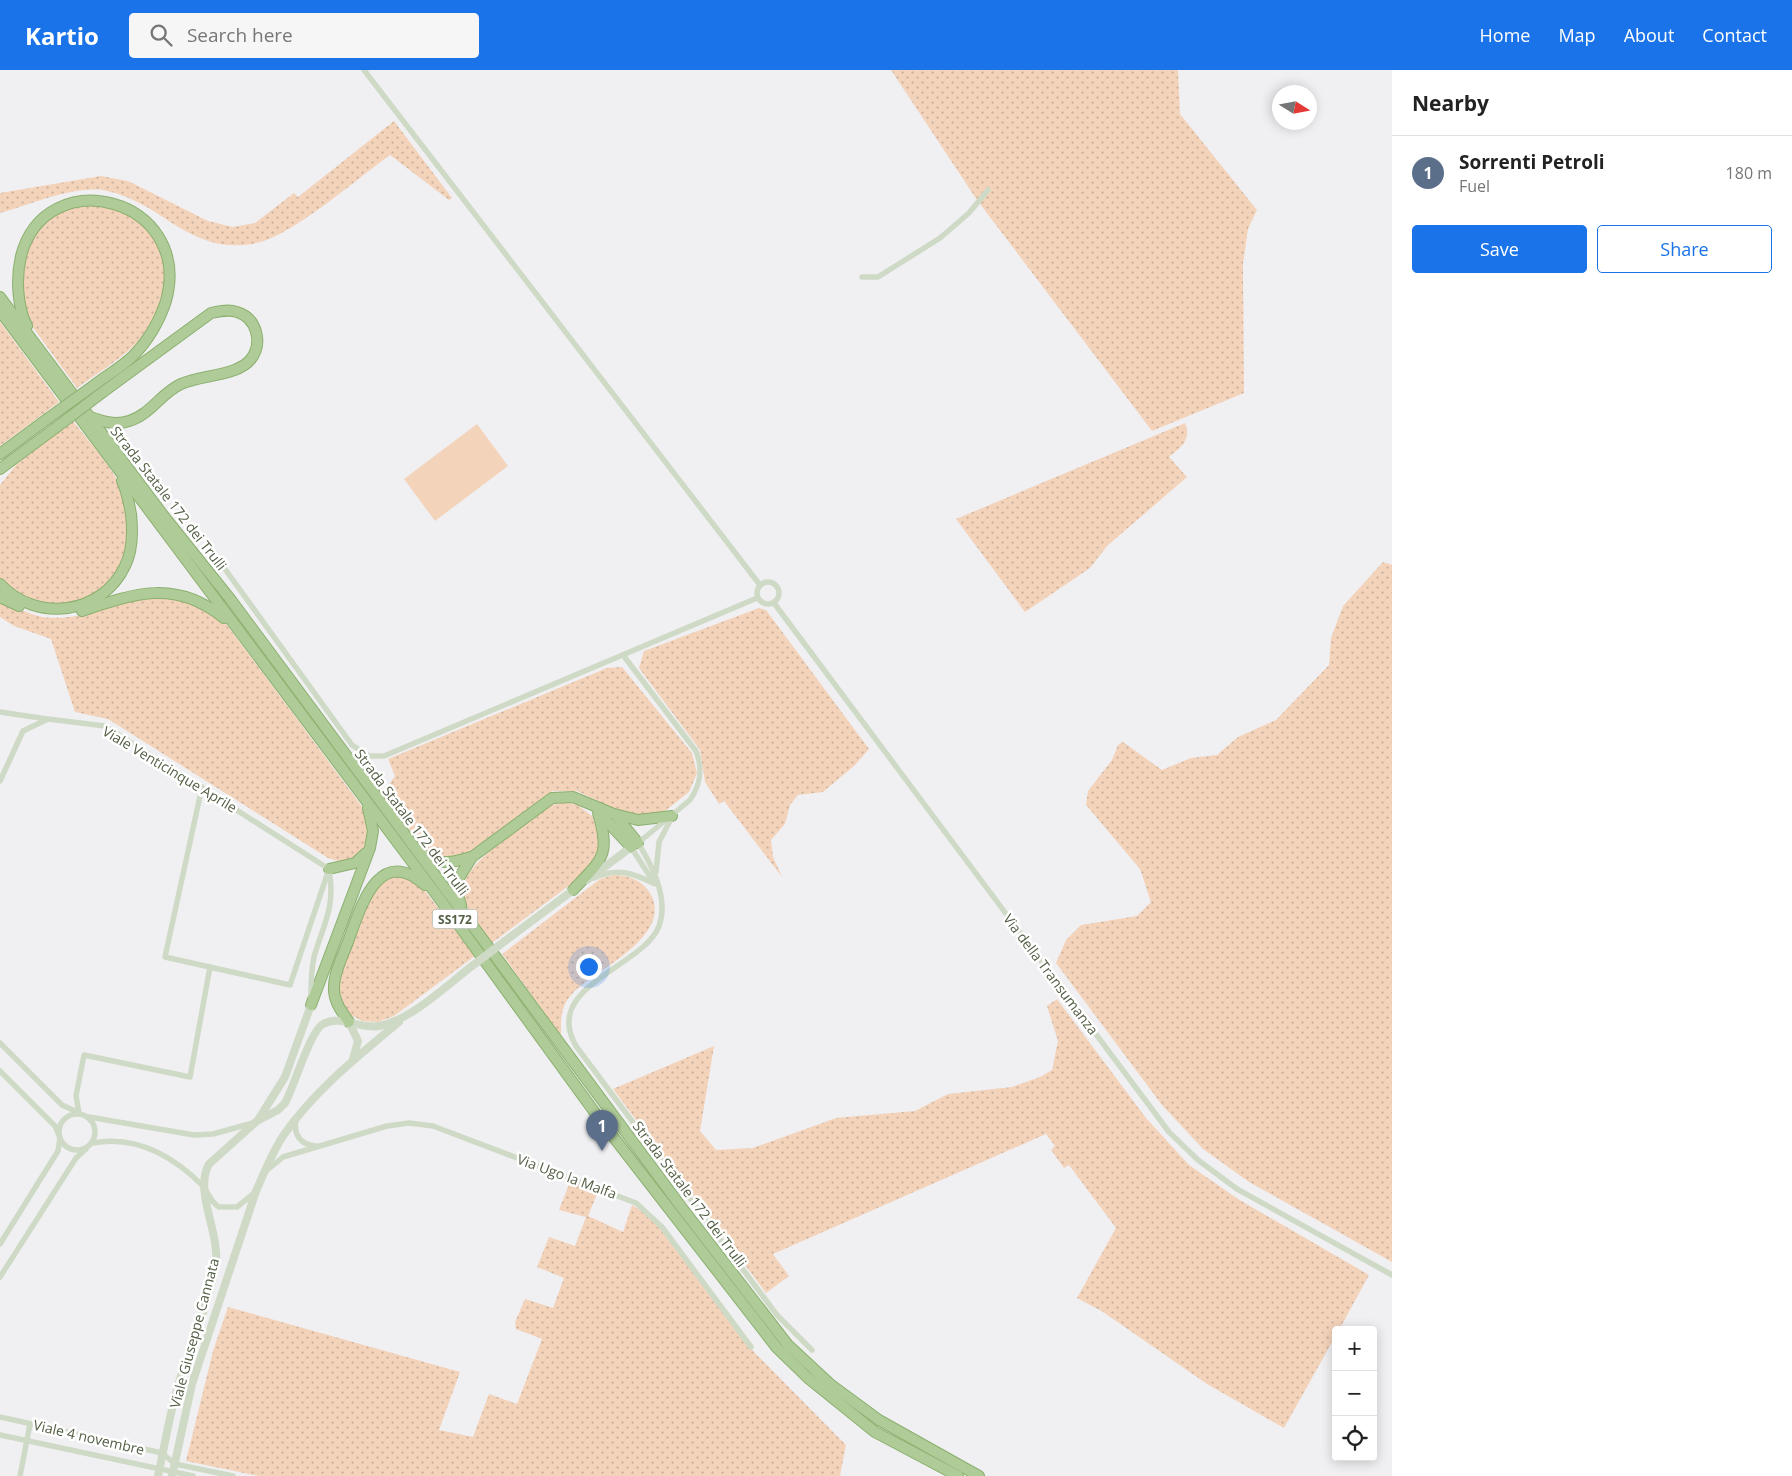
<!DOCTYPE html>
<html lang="en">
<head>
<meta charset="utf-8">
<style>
	body { margin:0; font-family:"Open Sans",sans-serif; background:#f6f6f6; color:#222 }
	.controls { position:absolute; right:15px; bottom:15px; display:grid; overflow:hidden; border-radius:5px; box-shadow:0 2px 12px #0003 }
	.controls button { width:45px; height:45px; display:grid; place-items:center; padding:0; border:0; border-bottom:1px solid #e0e0e0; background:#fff; color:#222; font:25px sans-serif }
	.compass { position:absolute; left:1272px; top:15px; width:45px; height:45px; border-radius:50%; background:#fff; box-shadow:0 2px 12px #0003; rotate:101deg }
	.you { position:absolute; left:588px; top:896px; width:18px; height:18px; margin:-12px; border:4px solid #fff; border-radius:50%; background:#1a73e8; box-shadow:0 0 0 8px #1a73e833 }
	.badge { display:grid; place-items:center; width:32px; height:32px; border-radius:50%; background:#1a73e8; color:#fff; font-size:16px; font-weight:700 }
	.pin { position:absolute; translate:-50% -41px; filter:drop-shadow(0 1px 2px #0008) }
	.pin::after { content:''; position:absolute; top:26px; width:18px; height:15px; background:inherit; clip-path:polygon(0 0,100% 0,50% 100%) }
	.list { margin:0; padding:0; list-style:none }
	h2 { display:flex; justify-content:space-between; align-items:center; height:65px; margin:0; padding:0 20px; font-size:21px }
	h2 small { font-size:16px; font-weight:400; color:#767676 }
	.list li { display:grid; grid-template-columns:32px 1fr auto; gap:15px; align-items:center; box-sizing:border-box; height:75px; padding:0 20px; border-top:1px solid #e0e0e0 }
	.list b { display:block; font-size:19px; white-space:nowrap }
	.list p { margin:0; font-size:16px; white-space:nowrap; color:#767676 }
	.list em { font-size:16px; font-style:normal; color:#767676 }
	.actions { display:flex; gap:10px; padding:15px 20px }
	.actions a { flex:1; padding:11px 0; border:1px solid #1a73e8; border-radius:5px; text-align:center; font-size:18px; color:#1a73e8 }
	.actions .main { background:#1a73e8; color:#fff }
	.icon { flex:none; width:28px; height:28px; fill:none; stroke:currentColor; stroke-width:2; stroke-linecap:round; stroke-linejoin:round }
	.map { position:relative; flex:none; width:1392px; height:1406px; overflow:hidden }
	header { display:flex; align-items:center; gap:30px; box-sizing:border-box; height:70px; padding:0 25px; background:#1a73e8; color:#fff }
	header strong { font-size:24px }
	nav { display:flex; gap:28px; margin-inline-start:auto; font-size:18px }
	.search { width:350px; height:45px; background:#f6f6f6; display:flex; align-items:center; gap:12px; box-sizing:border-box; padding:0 18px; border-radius:5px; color:#767676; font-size:19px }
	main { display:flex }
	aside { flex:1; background:#fff }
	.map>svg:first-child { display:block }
	.grass { fill:url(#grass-dots) }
	.park { fill:#f4d3bb }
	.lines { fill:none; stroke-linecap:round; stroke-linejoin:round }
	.trunk-casing { stroke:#8bb06e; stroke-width:12 }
	.minor { stroke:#cfdac6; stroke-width:5.5 }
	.tertiary { stroke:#cfdac6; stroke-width:8 }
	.trunk { stroke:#afcb98; stroke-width:10 }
	.trunk-bridge-casing { stroke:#8bb06e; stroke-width:12; stroke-linecap:butt }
	.tertiary-bridge { stroke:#cfdac6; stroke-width:8 }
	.trunk-bridge { stroke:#afcb98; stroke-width:10 }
	.labels { text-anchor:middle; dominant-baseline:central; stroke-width:5; stroke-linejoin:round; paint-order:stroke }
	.shield { fill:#fff; stroke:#87907e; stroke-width:1 }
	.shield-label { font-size:12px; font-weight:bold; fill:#536046 }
	.street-label { font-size:14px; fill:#536046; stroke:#fff }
</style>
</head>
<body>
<header>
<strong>Kartio</strong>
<div class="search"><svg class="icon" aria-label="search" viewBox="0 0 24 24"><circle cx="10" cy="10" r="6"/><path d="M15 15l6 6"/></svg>Search here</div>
<nav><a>Home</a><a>Map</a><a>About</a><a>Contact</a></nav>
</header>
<main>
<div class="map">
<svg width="1392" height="1406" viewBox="0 0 1392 1406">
	<defs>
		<pattern id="grass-dots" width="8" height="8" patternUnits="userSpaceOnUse" patternTransform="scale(1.25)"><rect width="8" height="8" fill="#f4d3bb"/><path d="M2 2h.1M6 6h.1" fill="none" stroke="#c8af9a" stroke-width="1.8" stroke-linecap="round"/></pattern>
	</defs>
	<rect width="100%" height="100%" fill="#f0f0f3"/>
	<g class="grass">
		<path d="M891,0h287l2,44 77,96 -9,19 -5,35 1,129 -92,38 -175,-231z"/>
		<path d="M394,51l58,77 -3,2 -59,-45c-32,23 -97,80 -133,88 -67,14 -93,-40 -150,-52 -30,-7 -77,14 -107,22v-20l101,-17 27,5 80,40 25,6 22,-4 39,-30 4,4z"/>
		<path d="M78,135c13,1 30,-1 42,3 5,2 11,8 15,12 40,29 39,80 8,116 -18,21 -44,36 -66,52l-48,-66c-14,-36 -10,-81 24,-106 7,-5 17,-8 25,-11z"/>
		<path d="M0,252l59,80 -59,44z"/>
		<path d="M72,350c17,22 46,52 53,79 7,27 3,61 -15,83 -27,34 -86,29 -110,-4v-93l16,-20z"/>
		<path d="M1185,353c7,17 -4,24 -16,34l18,20 -80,69 -17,22 -65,44 -69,-93z"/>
		<path d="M1383,492l9,3v697l-143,-80 -46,-33 -41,-44 -106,-142 10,-23 15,-15 56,-9 14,-14 -11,-33 -54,-64 2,-14 24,-31 6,-15 5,-3 39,28 29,-12 26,-3 21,-18 38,-17 53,-55 2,-27 12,-32z"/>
		<path d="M148,525l54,9 22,17 142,191c7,29 -3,59 -38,46l-220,-139 -33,-7 -24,-73 -37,-13 -14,-9v-17c14,6 28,14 43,17 34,5 73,-13 105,-22z"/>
		<path d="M759,538l7,2 103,139 -14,16 -32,27 -25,3 -8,10 -5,19 -14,16 2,17 9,20 -58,-76 -5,3 -14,-22 -5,-32 -61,-82 5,-17z"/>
		<path d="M622,597l70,86 5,20 -8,19 -24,19 -22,6 -27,-7 -39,-19h-25l-84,62 -17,7 -18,-4 -8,-7 -43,-54 13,-19 -7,-17 219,-91z"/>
		<path d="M565,732l13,3 15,12 6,10 3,17 -16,29 -94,70c-9,-14 -28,-33 -29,-50 -3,-29 60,-66 82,-83l7,-5z"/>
		<path d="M614,805c14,0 28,5 36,18 25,43 -54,76 -77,100 -13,13 -12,26 -12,43l-59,-82 98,-75z"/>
		<path d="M402,806l20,11 53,69 -81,60 -16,6 -16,-1 -15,-8 -8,-14v-16l4,-19 25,-68 19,-19z"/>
		<path d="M1057,929l89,119 43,47 49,34 131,76 -30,55h-3v5l-52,93 -77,-44 -104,-72 -26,-14 39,-70 -47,-63 -5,3 -13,-18 4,-4 -9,-12 -273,120 16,22 -23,17 -153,-204 101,-43 -14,85 16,19 37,-2 83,-30 79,-7 33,-17 64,-7 28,-10 12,-7 6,-29 -11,-35z"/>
		<path d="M570,1112l29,7 -11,27 35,16 9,-27 19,12 103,135 92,93 -6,31h-581l-73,-15 27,-110 15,-44 232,65 -21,58 34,7 16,-43 28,10 25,-65 -26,-10 -1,-7 10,-23 28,9 11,-30 -27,-11 12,-30 26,9 11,-29 -27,-7z"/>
	</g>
	<path class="park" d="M477,354l31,42 -73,55 -31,-42z"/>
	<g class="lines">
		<g class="trunk-casing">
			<g id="trunk">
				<path d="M0,227l163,218 68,85 451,608 106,137 42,39 49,36 100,56"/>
				<path d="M0,241l439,587 162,223 176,227 31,30 67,54 83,44"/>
				<path d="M27,256c-10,-20 -11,-48 -6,-70 25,-96 173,-58 145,45 -6,19 -18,40 -33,55 -10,10 -24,18 -36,27"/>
				<path d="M88,346c13,5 27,10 41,5 21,-6 32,-28 52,-37 20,-9 57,-8 70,-25 12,-16 6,-41 -14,-47 -8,-3 -17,-1 -26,1l-108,79"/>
				<path d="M0,384l47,-35"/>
				<path d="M0,399l54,-40"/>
				<path d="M0,514c36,39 102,31 125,-18 8,-16 8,-34 6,-52 -2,-11 -4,-23 -9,-33"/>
				<path d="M0,527l19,9"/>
				<path d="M82,541c53,-18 94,-32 142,7"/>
				<path d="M601,745l30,32"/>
				<path d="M617,747l21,26"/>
				<path d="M420,782c18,13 30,12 51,5"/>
				<path d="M329,799l26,-6 11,-10"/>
				<path d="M573,820c29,-31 38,-34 25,-77"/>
				<path d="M461,835l-5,-16 1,-8 15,-24 80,-59 21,-1 41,17 24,6 34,-4"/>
				<path d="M311,935l59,-157 3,-17 -5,-23"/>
				<path d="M349,952c-7,-10 -16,-21 -15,-35 0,-16 10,-33 15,-48 12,-33 30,-95 76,-54"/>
			</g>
		</g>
		<g class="minor">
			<path d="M364,0l396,515"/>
			<path d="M862,207h16l62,-39 29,-25 19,-23"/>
			<path d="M212,481l140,194 17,11h15l373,-158"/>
			<circle cx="768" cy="523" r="11"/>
			<path d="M774,533l395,529 29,28 39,29 155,86"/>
			<path d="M623,585l73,96c7,18 5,33 -6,49l-52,43c14,22 31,56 21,83 -15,41 -118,60 -83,120l201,269 35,35"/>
			<path d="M0,642l47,7"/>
			<path d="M0,711l23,-50 25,-12 57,7 224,143"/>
			<path d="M202,717l-37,170 125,28 39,-116"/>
			<path d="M631,777l23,36"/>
			<path d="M656,802l3,-30 12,-23"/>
			<path d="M594,808c23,-11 39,-5 61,6"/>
			<path d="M311,926c0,-13 0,-26 3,-39 9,-32 22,-50 15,-86"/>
			<path d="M0,973l62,62 15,7"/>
			<path d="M0,1001l55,55 5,12 -2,13 -58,93"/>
			<path d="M79,1043l-3,-17 8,-41 106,22 20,-110"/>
			<circle cx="77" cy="1062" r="18"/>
			<path d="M89,1047l105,18 19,-1 40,-11"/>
			<path d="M296,1050c-3,15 5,25 20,26"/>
			<path d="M93,1073c43,-8 80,13 110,43 6,7 7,16 16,21h18l16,-13"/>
			<path d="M265,1102l18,-15 104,-31 22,-3 24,3 203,77 26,24 89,120"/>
			<path d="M0,1207l76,-119 10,-9"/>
			<path d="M0,1347l162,36 13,11 58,12"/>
			<path d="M0,1365l193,41"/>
			<path d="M20,1406l10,-52"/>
		</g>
		<g class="tertiary">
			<path d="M587,810l47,-35"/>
			<path d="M505,871l71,-53"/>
			<path d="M349,952l9,19 -5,18"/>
			<path d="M258,1050l27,-43 26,-72"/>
			<path d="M158,1406c7,-32 12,-65 22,-97 11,-35 31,-82 36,-117 3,-31 -22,-71 -7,-98l48,-43 21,-11 7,-7c10,-18 24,-70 38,-79 17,-10 38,6 56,2 32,-6 67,-40 93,-60"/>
			<path d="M172,1406l20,-92 64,-193c8,-18 16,-38 27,-55 30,-44 75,-80 116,-114"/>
		</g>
		<use href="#trunk" class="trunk"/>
		<g class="trunk-bridge-casing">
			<g id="trunk-bridge">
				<path d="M47,349l50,-36"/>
				<path d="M54,359l49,-37"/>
			</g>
		</g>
		<path class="tertiary-bridge" d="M472,896l33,-25"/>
		<use href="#trunk-bridge" class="trunk-bridge"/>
	</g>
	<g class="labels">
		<rect class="shield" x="432.5" y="839.5" width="45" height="19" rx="4"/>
		<g class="shield-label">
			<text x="455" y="849">SS172</text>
		</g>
		<g class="street-label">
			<text transform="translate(169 428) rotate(52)">Strada Statale 172 dei Trulli</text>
			<text transform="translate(170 699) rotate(31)">Viale Venticinque Aprile</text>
			<text transform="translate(412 752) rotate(53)">Strada Statale 172 dei Trulli</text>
			<text transform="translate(1051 904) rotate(53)">Via della Transumanza</text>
			<text transform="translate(567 1106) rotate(20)">Via Ugo la Malfa</text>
			<text transform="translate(690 1124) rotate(53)">Strada Statale 172 dei Trulli</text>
			<text transform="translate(194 1263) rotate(-75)">Viale Giuseppe Cannata</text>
			<text transform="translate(89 1367) rotate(13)">Viale 4 novembre</text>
		</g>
	</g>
</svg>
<div class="controls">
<button>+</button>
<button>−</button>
<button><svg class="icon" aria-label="locate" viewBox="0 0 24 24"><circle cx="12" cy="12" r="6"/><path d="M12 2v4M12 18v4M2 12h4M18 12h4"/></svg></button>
</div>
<svg class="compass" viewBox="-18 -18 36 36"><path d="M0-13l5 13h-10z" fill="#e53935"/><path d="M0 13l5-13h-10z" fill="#767676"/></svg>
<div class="you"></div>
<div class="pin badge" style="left:602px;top:1081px;background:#5c6f8a">1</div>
</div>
<aside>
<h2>Nearby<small></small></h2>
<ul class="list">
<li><span class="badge" style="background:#5c6f8a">1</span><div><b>Sorrenti Petroli</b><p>Fuel</p></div><em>180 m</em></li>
</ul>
<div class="actions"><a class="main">Save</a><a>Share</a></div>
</aside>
</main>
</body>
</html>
